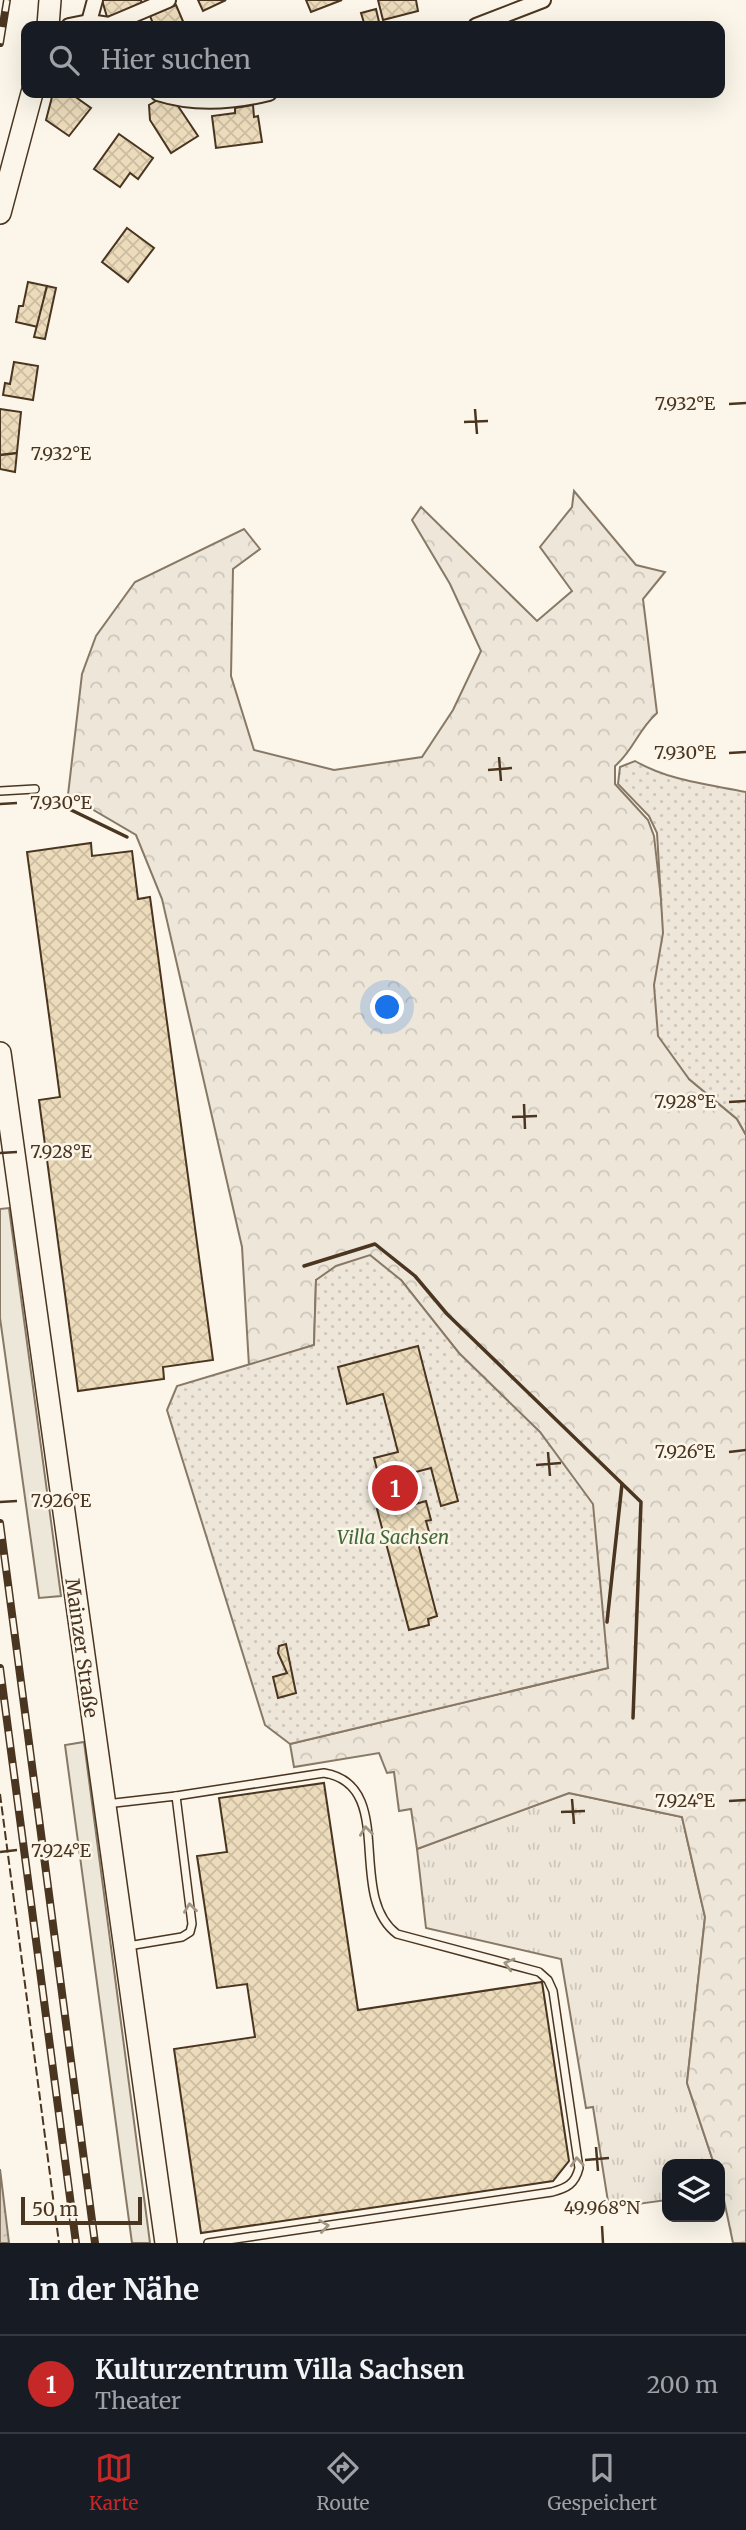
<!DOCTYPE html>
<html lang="de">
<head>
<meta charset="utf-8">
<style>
	body { margin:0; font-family:Merriweather,serif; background:#20242c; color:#f1f3f6 }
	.controls { position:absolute; right:21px; bottom:21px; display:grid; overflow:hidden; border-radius:14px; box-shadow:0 7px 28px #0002 }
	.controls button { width:63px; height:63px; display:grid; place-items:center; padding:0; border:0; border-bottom:2px solid #363941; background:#171b24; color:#f1f3f6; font:35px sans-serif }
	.scale { position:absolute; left:21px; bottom:18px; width:121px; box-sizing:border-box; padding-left:7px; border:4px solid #4a3520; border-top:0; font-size:19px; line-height:24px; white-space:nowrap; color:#4a3520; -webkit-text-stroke:5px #fbf6e9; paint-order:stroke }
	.you { position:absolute; left:388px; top:1008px; width:24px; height:24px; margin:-18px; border:5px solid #fff; border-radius:50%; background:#1a73e8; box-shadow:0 0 0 10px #1a73e833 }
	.badge { display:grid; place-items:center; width:46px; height:46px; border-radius:50%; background:#c62828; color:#fff; font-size:23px; font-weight:700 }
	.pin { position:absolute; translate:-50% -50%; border:4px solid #fff; box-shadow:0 2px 7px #0006 }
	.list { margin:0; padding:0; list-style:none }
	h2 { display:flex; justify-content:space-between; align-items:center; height:91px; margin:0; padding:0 28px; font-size:30px }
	h2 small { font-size:23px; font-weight:400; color:#9ea1a6 }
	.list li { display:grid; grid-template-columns:46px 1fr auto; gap:21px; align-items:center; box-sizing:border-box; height:98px; padding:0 28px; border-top:2px solid #363941 }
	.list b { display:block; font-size:26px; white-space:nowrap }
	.list p { margin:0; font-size:23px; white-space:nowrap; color:#9ea1a6 }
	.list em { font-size:23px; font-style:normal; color:#9ea1a6 }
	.icon { flex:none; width:38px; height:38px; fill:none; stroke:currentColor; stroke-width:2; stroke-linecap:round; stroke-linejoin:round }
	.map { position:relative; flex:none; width:746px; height:2243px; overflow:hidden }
	.search { position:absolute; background:#171b24; box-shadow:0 7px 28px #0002; left:21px; right:21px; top:21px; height:77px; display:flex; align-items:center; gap:18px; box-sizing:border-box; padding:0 24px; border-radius:14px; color:#9ea1a6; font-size:26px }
	.sheet { height:189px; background:#171b24 }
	nav { display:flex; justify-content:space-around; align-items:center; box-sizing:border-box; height:98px; border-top:2px solid #363941; background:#171b24; font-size:19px; color:#9ea1a6 }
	nav a { display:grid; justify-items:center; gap:4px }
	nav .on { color:#c62828 }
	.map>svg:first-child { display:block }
	.grass { fill:url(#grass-tufts); stroke:#887966; stroke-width:2 }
	.forest { fill:url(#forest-crowns); stroke:#887966; stroke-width:2 }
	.park { fill:url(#park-dots); stroke:#887966; stroke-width:2 }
	.parking { fill:#ede7d9; stroke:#887966; stroke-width:2 }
	.water { fill:url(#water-ripples); stroke:#887966; stroke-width:2 }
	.building { fill:url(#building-cross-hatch); stroke:#4a3520; stroke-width:2 }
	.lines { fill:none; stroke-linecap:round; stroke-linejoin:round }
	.lane-casing { stroke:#4a3520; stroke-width:10 }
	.street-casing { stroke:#4a3520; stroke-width:18 }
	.secondary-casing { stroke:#4a3520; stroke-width:24 }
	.lane { stroke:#fbf6e9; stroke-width:7 }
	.street { stroke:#fbf6e9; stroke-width:14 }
	.secondary { stroke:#fbf6e9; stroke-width:21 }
	.rail-casing { stroke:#4a3520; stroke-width:8 }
	.rail { stroke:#fbf6e9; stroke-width:5; stroke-dasharray:16; stroke-linecap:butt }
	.fence { stroke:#4a3520; stroke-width:2; stroke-dasharray:9 3.5; stroke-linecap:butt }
	.wall { stroke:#4a3520; stroke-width:3.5 }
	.oneway { stroke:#a29684 }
	.ticks { fill:none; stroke:#4a3520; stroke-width:2.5 }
	.labels { text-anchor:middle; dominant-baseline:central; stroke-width:5; stroke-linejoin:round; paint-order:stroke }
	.park-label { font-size:19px; font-style:italic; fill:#436837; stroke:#fbf6e9 }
	.street-label { font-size:19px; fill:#4a3520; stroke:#fbf6e9 }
	.ticks-label { font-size:18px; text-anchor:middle; fill:#4a3520; stroke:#fbf6e9; stroke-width:5; stroke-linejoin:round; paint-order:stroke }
</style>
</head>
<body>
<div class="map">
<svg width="746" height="2243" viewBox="0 0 746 2243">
	<defs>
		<pattern id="grass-tufts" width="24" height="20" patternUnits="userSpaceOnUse" patternTransform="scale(1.75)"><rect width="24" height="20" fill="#ede6d9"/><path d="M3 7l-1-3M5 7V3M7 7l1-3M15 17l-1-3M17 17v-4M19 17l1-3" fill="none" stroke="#cdc6ba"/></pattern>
		<pattern id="forest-crowns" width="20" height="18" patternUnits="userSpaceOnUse" patternTransform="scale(1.75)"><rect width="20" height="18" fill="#ede6d9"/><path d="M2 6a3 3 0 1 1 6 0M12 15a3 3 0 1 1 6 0" fill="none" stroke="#cdc6ba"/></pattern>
		<pattern id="park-dots" width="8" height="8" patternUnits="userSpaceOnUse" patternTransform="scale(1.75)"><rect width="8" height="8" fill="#ede6d9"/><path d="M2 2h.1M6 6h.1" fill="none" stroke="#cdc6ba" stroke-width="1.8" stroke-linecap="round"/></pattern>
		<pattern id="water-ripples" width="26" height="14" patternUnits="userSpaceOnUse" patternTransform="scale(1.75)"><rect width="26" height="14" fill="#dcd4c6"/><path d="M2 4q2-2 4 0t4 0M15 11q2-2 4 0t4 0" fill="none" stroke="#beb7aa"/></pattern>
		<pattern id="building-cross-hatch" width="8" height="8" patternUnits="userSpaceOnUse" patternTransform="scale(1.75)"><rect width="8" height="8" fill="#ecdcbc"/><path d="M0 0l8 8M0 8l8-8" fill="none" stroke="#ccbda1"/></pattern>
	</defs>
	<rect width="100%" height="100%" fill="#fbf6e9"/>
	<path class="grass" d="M569,1793l113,24 23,100 -18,166 27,81h-47v36l-58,8 -16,-101 -7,1 -25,-149 -135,-31 -9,-79z"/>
	<path class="forest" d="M574,491l62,74 29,7 -22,27 14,114c-20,18 -23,37 -42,53v18l33,36 6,16 10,89 25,154 48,40 9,16v1108h-13l-13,-62v-17h-6l-27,-81 18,-166 -23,-100 -113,-24 -152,56 -6,-40 -12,2 -5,-39 -7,1 -8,-20 -85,14 -4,-23 318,-76 -149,-315 -58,-73h-85l-2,65 -65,21 -7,-119 -80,-348 -26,-64 -68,-40 14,-121 14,-38 39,-54 109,-53 16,20 -27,20 -2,107 23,74 80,20 88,-13 31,-47 28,-59 -31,-67 -38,-64 9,-13 116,114 35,-30 -32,-44 32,-40z"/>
	<g class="park">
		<path d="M635,761c35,20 72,23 111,31v343l-9,-16 -48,-40 -31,-43 -4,-51 9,-52 -6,-100 -8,-17 -31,-32 2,-17z"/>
		<path d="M370,1255l31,25 58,73 81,79 53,72 15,164 -318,76 -25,-19 -98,-315 10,-24 137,-41 2,-65 20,-14z"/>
	</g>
	<g class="parking">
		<path d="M9,1208l52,388 -22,2 -39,-280v-109z"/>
		<path d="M84,1742l66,501h-18l-67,-498z"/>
	</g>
	<path class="water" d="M0,2169l9,74h-9z"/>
	<g class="building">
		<path d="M102,0h39l1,6 -35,11z"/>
		<path d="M198,0h28l-23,11z"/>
		<path d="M306,0h36l-31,12z"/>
		<path d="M378,0h38l2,11 -35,9z"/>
		<path d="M176,5l9,21h-31l-4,-10z"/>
		<path d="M376,9l4,17h-15l-4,-13z"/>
		<path d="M53,93h17l21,15 -22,28 -23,-16z"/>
		<path d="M161,98l15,5 22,33 -27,17 -21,-33 -1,-15z"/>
		<path d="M253,105l1,12 4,-1 4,26 -46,6 -4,-32 23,-3v-5z"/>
		<path d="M119,134l34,24 -15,21 -8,-6 -10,14 -26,-18z"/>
		<path d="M127,228l27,20 -26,34 -26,-20z"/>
		<path d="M28,282l19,4 -9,41 -22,-5 3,-16h4z"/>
		<path d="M47,286l9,2 -11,51 -11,-2z"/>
		<path d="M14,362l24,4 -5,34 -30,-5 2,-12 5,1z"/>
		<path d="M0,409l21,3 -6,60 -15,-3z"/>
		<path d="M91,843l1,13 40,-5 6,48 12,-2 63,463 -50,7 1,12 -86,12 -39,-291 21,-3 -33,-245z"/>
		<path d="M418,1346l40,155 -17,5 -10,-38 -27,7 8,30 14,-4 5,19 -5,1 5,18 -13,4 19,73 -9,3 1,6 -20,5 -32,-121 10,-2 -13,-49 24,-6 -15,-58 -36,10 -9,-37z"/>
		<path d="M286,1644l10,49 -18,5 -5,-21 14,-4 -9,-20 1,-7z"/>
		<path d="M324,1783l34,227 184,-28 27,179 -16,20 -352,52 -27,-184 81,-12 -8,-53 -30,4 -20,-132 30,-4 -8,-54z"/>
	</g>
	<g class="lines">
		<g class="lane-casing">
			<g id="lane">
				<path d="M0,791l35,-2"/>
				<path d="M176,1796l148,-23c74,12 21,122 73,161l142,38 9,8 5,11 26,177c-4,16 -12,20 -27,24l-344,51"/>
				<path d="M106,1804l70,-8 16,128 -2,8 -8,5 -54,9"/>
			</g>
		</g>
		<g class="street-casing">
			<g id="street">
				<path d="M89,22l6,-22"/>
				<path d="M69,26l20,-4 20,3 59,-25"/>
				<path d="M476,26l67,-26"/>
				<path d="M158,93c37,12 74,9 111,0"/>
			</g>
		</g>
		<g class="secondary-casing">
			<g id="secondary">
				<path d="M48,26l2,-26"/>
				<path d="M0,213l32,-120"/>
				<path d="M0,1053l166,1190"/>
			</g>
		</g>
		<use href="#lane" class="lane"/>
		<use href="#street" class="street"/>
		<use href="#secondary" class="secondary"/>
		<g class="rail-casing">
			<g id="rail">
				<path d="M0,43l7,-43"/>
				<path d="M0,1523l95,720"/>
				<path d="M0,1668l76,575"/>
			</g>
		</g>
		<use href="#rail" class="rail"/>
		<path class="fence" d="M0,1794l59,449"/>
		<g class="wall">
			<path d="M65,807l62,30"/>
			<path d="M304,1266l71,-22 40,32 32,38 194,188 -8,216"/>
			<path d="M607,1622l15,-138"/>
		</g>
	</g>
	<defs><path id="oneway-chevron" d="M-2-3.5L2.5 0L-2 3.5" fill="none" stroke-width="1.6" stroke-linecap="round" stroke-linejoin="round" transform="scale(1.75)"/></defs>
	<g class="oneway">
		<use href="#oneway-chevron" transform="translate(366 1831) rotate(-97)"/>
		<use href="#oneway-chevron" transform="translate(190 1908) rotate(-97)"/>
		<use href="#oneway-chevron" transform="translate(509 1964) rotate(-165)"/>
		<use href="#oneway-chevron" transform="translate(577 2162) rotate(-94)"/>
		<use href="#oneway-chevron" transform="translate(324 2226) rotate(-8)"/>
	</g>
	<path class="ticks" d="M729,404l17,-1M475,409l2,25M464,422l24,-1M0,455l17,-2M729,753l17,-1M499,757l2,24M488,770l24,-2M0,804l17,-1M729,1102l17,-1M524,1104l1,25M512,1117l25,-1M0,1153l17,-1M548,1452l2,24M729,1452l17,-2M536,1465l25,-2M0,1502l17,-1M572,1799l2,25M729,1801l17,-1M561,1812l24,-1M0,1852l17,-2M596,2147l2,24M585,2160l24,-2M602,2226l1,17"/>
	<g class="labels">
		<g class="park-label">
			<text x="393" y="1537">Villa Sachsen</text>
		</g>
		<g class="street-label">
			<text transform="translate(82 1648) rotate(82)">Mainzer Straße</text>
		</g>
	</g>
	<g class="ticks-label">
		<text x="685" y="410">7.932°E</text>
		<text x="61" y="460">7.932°E</text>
		<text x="685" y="759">7.930°E</text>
		<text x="61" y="809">7.930°E</text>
		<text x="685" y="1108">7.928°E</text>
		<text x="61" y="1158">7.928°E</text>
		<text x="685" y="1458">7.926°E</text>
		<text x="61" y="1507">7.926°E</text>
		<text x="685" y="1807">7.924°E</text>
		<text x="61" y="1857">7.924°E</text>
		<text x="602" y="2214">49.968°N</text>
	</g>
</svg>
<div class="controls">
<button><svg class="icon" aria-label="layers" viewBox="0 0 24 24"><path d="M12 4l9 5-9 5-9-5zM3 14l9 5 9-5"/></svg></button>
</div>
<div class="scale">50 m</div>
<div class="you"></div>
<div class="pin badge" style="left:395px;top:1488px">1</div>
<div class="search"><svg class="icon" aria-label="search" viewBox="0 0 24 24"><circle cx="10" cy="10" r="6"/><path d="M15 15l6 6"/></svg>Hier suchen</div>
</div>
<section class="sheet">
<h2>In der Nähe<small></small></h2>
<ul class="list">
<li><span class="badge">1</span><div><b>Kulturzentrum Villa Sachsen</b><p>Theater</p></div><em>200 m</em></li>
</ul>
</section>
<nav>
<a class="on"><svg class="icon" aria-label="map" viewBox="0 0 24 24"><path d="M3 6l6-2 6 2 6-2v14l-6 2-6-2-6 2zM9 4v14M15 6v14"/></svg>Karte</a>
<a><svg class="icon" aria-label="directions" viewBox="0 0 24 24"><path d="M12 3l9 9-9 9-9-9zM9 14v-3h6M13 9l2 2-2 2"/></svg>Route</a>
<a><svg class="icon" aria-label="saved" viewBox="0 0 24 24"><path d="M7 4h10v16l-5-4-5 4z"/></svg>Gespeichert</a>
</nav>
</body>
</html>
